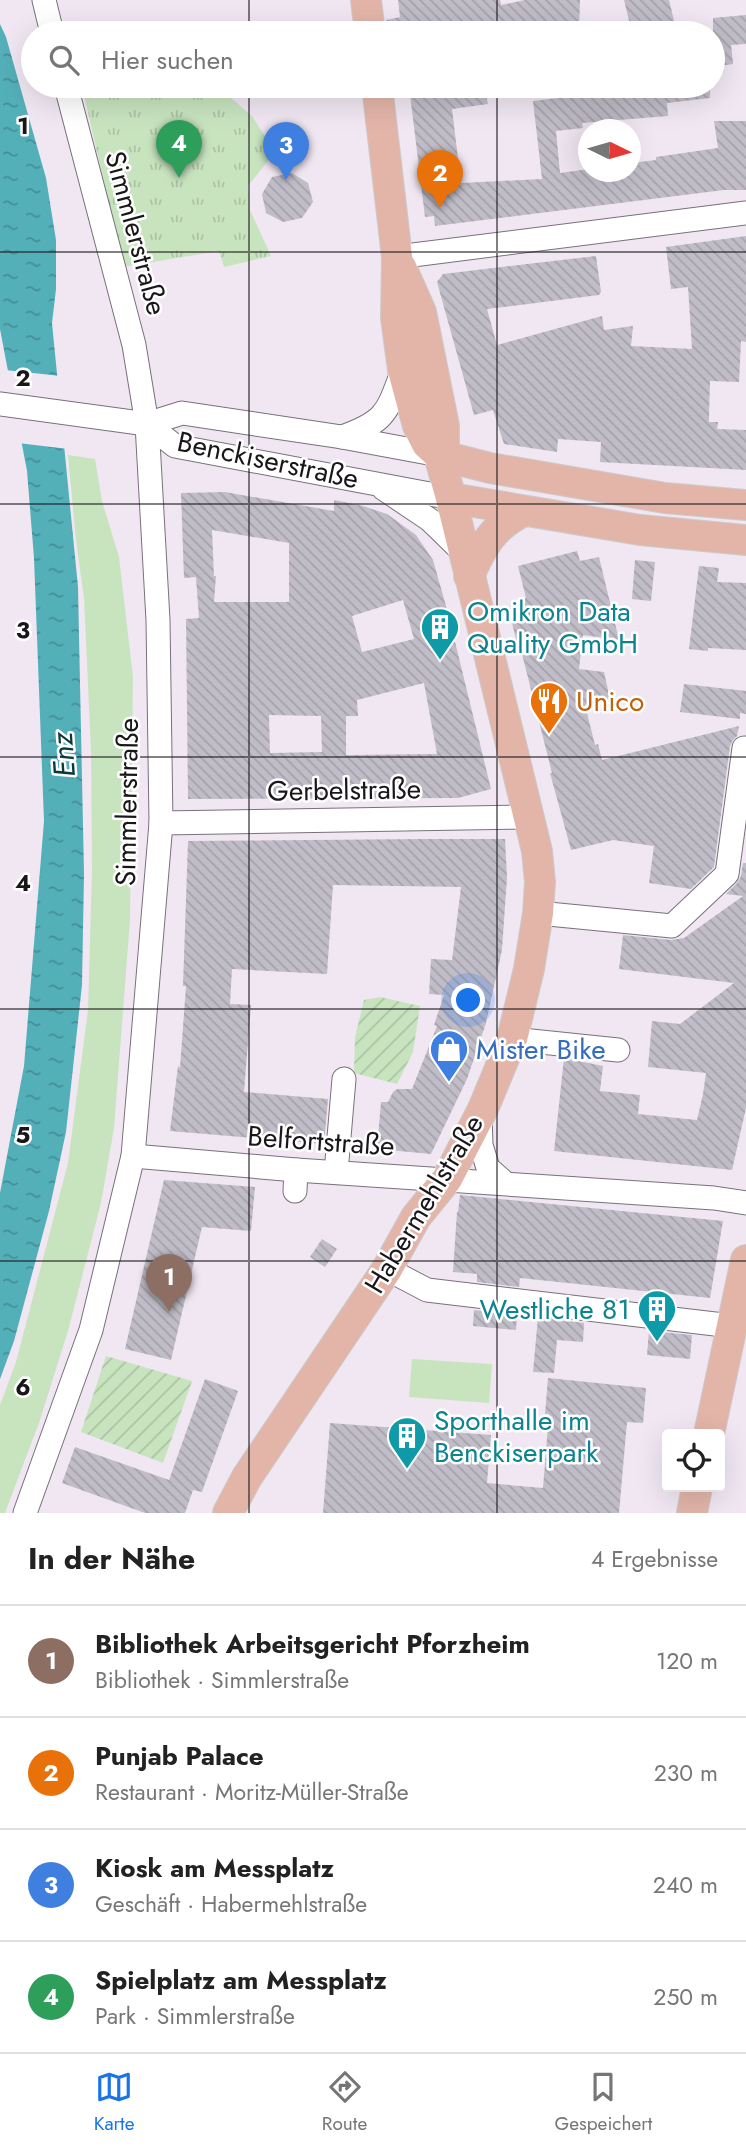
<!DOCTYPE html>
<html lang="de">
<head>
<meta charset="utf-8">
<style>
	body { margin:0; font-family:Jost,sans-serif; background:#f6f6f6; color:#222 }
	.controls { position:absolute; right:21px; bottom:21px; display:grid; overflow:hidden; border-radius:7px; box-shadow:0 7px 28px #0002 }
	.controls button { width:63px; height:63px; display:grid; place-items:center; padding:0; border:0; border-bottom:2px solid #e0e0e0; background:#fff; color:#222; font:35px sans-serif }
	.compass { position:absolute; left:578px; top:119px; width:63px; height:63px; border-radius:50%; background:#fff; box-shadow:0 7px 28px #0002; rotate:95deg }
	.you { position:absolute; left:469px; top:1001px; width:24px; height:24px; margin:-18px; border:5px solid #fff; border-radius:50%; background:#1a73e8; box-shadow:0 0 0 10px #1a73e833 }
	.badge { display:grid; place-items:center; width:46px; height:46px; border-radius:50%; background:#1a73e8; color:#fff; font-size:23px; font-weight:700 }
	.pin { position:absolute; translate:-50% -58px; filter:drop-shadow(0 2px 4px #0008) }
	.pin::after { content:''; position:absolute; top:37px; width:24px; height:21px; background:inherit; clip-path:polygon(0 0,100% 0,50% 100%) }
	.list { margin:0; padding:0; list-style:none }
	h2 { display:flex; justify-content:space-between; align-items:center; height:91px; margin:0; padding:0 28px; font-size:30px }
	h2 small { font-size:23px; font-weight:400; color:#767676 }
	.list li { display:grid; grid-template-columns:46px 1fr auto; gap:21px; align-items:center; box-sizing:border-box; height:112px; padding:0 28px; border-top:2px solid #e0e0e0 }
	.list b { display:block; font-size:26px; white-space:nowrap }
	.list p { margin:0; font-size:23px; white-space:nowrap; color:#767676 }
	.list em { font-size:23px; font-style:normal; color:#767676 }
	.icon { flex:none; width:38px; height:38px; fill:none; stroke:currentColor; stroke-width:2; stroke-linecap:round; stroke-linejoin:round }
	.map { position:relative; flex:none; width:746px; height:1513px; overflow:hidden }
	.search { position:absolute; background:#fff; box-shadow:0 7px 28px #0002; left:21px; right:21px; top:21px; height:77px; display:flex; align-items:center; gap:18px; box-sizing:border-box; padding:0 24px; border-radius:38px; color:#767676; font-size:26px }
	.sheet { height:539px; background:#fff }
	nav { display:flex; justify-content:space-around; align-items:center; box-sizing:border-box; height:98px; border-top:2px solid #e0e0e0; background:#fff; font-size:19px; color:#767676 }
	nav a { display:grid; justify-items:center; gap:4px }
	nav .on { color:#1a73e8 }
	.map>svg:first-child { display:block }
	.grass { fill:#c8e4bf }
	.park { fill:url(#park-tufts) }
	.garden { fill:url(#garden-furrows) }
	.water { fill:url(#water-ripples) }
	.pier { fill:#f0e7f2 }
	.building { fill:url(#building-back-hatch); fill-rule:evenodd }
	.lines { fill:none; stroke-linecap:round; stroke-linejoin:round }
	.minor-casing { stroke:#78717a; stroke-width:25 }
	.major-casing { stroke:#ccc; stroke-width:32 }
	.minor { stroke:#fff; stroke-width:23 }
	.major { stroke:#e3b5a9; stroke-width:30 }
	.grid { fill:none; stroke:#191619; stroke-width:2; stroke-opacity:0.55 }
	.labels { text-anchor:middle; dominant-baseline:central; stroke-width:5; stroke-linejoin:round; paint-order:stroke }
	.street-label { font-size:28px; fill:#191619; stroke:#fff }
	.culture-label { font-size:28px; fill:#0d838f; stroke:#fff; text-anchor:start }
	.food-label { font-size:28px; fill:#c56008; stroke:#fff; text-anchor:start }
	.shop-label { font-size:28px; fill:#366cbe; stroke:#fff; text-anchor:start }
	.water-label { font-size:30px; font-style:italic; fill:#0a383c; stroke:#fff }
	.grid-label { font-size:23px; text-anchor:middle; font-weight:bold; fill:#191619; stroke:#fff; stroke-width:5; stroke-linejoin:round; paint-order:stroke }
</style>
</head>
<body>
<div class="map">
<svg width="746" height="1513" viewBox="0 0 746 1513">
	<defs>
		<pattern id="park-tufts" width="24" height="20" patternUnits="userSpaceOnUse" patternTransform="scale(1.75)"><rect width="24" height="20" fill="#c8e4bf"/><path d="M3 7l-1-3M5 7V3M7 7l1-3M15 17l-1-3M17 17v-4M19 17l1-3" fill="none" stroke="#abc3a4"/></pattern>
		<pattern id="garden-furrows" width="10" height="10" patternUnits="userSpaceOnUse" patternTransform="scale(1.75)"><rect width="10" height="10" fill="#c8e4bf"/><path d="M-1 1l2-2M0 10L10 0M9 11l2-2" fill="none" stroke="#abc3a4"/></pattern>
		<pattern id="water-ripples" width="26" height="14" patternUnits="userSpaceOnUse" patternTransform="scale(1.75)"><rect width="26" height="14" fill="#53b0b9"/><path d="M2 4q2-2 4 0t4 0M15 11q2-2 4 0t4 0" fill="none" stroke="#448e96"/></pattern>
		<pattern id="building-back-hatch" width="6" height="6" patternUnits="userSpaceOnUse" patternTransform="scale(1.75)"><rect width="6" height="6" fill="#c1bdc8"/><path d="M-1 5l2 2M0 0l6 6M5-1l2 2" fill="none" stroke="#a5a2ab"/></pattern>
	</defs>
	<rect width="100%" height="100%" fill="#f0e7f2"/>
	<g class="grass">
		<path d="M68,455l27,4 7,42 17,56 14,120 -3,243 -16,208 -13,75 -33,128 -28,89 -35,93h-5v-108l16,-43 52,-199 20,-153 4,-141 -1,-118 -7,-153 -8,-58z"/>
		<path d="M412,1359l80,5 -3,39 -80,-6z"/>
	</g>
	<path class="park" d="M83,90l140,1 29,25 23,36 -27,34 2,24 21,46 -47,11 -5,-16 -96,16z"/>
	<g class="garden">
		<path d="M380,997l40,9 -7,46 -16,32 -43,-11 1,-36 9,-37z"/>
		<path d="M106,1356l86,25 -29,82 -82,-31z"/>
	</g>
	<path class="water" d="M0,24l6,13 40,141 10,62v49l-4,34 26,264 6,287 -2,111 -16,147 -17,79 -35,130 -14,38v-186l24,-127 20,-245 -10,-263 -7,-87 -27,-142z"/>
	<path class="pier" d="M5,370l56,6 7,73 -50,-6z"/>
	<g class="building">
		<path d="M398,0h102l1,5 24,-5h55l-1,33h-192l-1,-13 14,-3z"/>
		<path d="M624,0h45l8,33h-45z"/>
		<path d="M746,15v29l-15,1 2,19 -20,3v-49z"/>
		<path d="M409,86h75l4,18 -36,5 9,74 81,-4 -9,-78 59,-7 -2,-8h120v12l-43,5 1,13 -86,7 1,5 -27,3 4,42 29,-4v3h42v-9l25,-3v-3l62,-9 -4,-27h32v69h-22l-289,36 -1,-10 -9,1z"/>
		<path d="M292,173l16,10 5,19 -11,16 -19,4 -17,-9 -4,-19 10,-17z"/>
		<path d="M746,236v106l-5,-1 -2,41 -29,-1 -1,36v5h9l-1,7 29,1v40l-146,-8 1,-20 -43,-3 -1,13 -53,-8 -11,-34 -19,5 -37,-133 6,-8 153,-18 5,36 -2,3 -112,14 10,36 105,-29 2,14 29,-4 -2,20 61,3 -4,-62 -17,2 -5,-42z"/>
		<path d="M225,492l109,19v-11l29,6 24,8 29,21 17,25 15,53 43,176 -33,9 -270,1 -2,-180 13,-1 -3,-41 -12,1 -3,-85zM212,530l77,13v59h-75l2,-26h-2zM403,600l11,39 -52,13 -10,-36zM424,683l13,71 -91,1v-39h12l-1,-16zM269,715l52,1 1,36 -52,1z"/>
		<path d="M577,551l3,10 19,-4 20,83 -36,-5 -4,34 25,3 6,27 -25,6 10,40 3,-1 4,16 137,-34 -2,10 -4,4 -3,6 -16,121 -23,22 -42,-6 5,-37 -41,-6 -42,10 -21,-77h2l-33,-131 -2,1 -6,-24 11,-3 -4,-16 8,-2 -8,-32z"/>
		<path d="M635,560l20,2 -4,39 -19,-2z"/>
		<path d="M699,566l20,2 -2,14 29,1v67l-38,-2v3l-19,-2z"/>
		<path d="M684,684l62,7v23l-6,-1v6l-60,-7z"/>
		<path d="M423,839h82l2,38 -5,73 -16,73 -19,56 -36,75 -54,-5 4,-47h7l5,-10 4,-3h15l25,-63 -3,-1 10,-30 -15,-1 2,-35 21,1 9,-73 -128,-2 -6,89 -95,-5 -2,35 21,1 -7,87 84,7 -4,45 -154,-13 8,-65 2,2 6,-82h-3l5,-145z"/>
		<path d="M743,863h3v245l-14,62 -178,-19 10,-93 39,8 -3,25 40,4 -2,19 59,6 6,-26 3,-21 -58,-6 4,-46 28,3 54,-41 -115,-14 4,-34 48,5 13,-2 59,-42 -17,-2 11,-11 4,-7z"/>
		<path d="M164,1180l91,7 -4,44 -49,-4 -31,133 -46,-11z"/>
		<path d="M460,1195l263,26 -13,77 -190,-20 -1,9 -42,-5v-8l-24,-2 4,-60h1z"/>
		<path d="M322,1239l15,10 -12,18 -15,-10z"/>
		<path d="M474,1310l43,5 -1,15 -43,-4z"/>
		<path d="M538,1317l46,6 -1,19 -26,-2 -3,33 -21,-1z"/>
		<path d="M649,1331l43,4 -2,24 -43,-4z"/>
		<path d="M548,1378l98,10 -3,35 -16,-1 -8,91h-296l7,-90 161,12 -4,48 56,5 6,-74h-4z"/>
		<path d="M205,1379l33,12 -36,101 -9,-2 -8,23h-40l-83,-30 13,-36 94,33z"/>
	</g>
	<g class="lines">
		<g class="minor-casing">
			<g id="minor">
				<path d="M44,0l8,33"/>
				<path d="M397,257l349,-44"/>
				<path d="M0,404l147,20 35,-11 160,24 97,18"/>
				<path d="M147,424l28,22 276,52"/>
				<path d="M342,437c45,-16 45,-25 61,-67"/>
				<path d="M384,489l46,31 34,33"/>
				<path d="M161,823l368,-6"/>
				<path d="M538,913l134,13 55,-52 17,-126"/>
				<path d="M512,1039l106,11"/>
				<path d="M480,1115l1,30 7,23 17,15"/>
				<path d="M133,1156l163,14 418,28 32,5"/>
				<path d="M336,1172l8,-93"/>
				<path d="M295,1191l1,-21"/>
				<path d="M387,1269l40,21 305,36"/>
				<path d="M25,1513l66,-183 42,-174 28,-333 -3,-203 -11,-196 -13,-79 -68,-259"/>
			</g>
		</g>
		<g class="major-casing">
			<g id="major">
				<path d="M366,0l4,33"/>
				<path d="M401,267l20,45 23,114v16l-5,13"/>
				<path d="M439,455l51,13 175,30 81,7"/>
				<path d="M451,498l189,32 106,10"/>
				<path d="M469,576c14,-31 24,-50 55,-65"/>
				<path d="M709,1434l37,-174"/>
				<path d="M228,1513l19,-36 140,-208 29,-52 31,-38 36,-70 29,-70 17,-70 9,-56 2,-31 -3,-31 -86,-353 -12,-43 -12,-11 -9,-18 -15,-56 -7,-52 1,-61 -20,-171"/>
				<path d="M692,1513l5,-26"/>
			</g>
		</g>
		<use href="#minor" class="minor"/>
		<use href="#major" class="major"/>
	</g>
	<path class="grid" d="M249,0v33M497,0v33M249,86v1427M497,86v1427M0,252h746M0,504h746M0,757h746M0,1009h746M0,1261h746"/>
	<defs>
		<g id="building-pin" transform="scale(2.0125)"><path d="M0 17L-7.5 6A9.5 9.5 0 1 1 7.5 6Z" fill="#0f9aa8" stroke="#fff"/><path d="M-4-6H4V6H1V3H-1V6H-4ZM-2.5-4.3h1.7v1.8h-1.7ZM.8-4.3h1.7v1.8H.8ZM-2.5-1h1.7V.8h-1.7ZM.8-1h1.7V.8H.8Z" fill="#fff"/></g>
		<g id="restaurant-pin" transform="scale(2.0125)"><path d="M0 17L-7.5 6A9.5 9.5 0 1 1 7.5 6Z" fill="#e8710a" stroke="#fff"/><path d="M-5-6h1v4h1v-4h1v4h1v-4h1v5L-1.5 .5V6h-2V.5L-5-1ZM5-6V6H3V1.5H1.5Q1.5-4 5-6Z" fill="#fff"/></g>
		<g id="shop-pin" transform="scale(2.0125)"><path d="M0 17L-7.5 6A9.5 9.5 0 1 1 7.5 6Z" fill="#3f7fe0" stroke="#fff"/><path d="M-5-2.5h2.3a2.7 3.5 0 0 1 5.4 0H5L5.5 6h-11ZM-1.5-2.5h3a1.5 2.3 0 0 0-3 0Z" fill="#fff"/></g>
	</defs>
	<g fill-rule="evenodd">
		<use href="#building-pin" x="440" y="627"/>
		<use href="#restaurant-pin" x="549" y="701"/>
		<use href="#shop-pin" x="449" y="1049"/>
		<use href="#building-pin" x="657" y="1309"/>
		<use href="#building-pin" x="407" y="1436"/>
	</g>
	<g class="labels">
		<g class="street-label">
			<text transform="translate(136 233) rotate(75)">Simmlerstraße</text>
			<text transform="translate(268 460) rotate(12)">Benckiserstraße</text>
			<text transform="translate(344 790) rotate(-1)">Gerbelstraße</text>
			<text transform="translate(127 802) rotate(-89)">Simmlerstraße</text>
			<text transform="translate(321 1141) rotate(4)">Belfortstraße</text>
			<text transform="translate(424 1204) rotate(-59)">Habermehlstraße</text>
		</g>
		<g class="culture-label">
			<text x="467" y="611">Omikron Data<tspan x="467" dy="32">Quality GmbH</tspan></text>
			<text x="630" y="1309" text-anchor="end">Westliche 81</text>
			<text x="434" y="1420">Sporthalle im<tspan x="434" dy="32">Benckiserpark</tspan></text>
		</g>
		<g class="food-label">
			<text x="576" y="701">Unico</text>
		</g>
		<g class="shop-label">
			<text x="476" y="1049">Mister Bike</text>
		</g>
		<g class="water-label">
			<text transform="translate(63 755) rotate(-94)">Enz</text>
		</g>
	</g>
	<g class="grid-label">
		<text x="23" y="134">1</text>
		<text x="23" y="386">2</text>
		<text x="23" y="638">3</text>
		<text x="23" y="891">4</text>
		<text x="23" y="1143">5</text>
		<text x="23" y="1395">6</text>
	</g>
</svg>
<div class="controls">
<button><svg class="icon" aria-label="locate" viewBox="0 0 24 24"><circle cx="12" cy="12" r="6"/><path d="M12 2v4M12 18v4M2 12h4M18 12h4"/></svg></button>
</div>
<svg class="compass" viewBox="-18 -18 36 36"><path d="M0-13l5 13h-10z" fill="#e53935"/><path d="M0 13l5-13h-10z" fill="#767676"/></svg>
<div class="you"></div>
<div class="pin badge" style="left:169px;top:1312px;background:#8d6e63">1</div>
<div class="pin badge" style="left:440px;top:208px;background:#e8710a">2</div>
<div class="pin badge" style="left:286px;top:180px;background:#3f7fe0">3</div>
<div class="pin badge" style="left:179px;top:178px;background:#2e9e5b">4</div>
<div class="search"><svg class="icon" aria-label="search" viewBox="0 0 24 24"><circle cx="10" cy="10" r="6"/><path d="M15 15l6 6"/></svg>Hier suchen</div>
</div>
<section class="sheet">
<h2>In der Nähe<small>4 Ergebnisse</small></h2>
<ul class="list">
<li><span class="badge" style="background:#8d6e63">1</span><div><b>Bibliothek Arbeitsgericht Pforzheim</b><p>Bibliothek · Simmlerstraße</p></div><em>120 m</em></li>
<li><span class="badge" style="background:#e8710a">2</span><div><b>Punjab Palace</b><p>Restaurant · Moritz-Müller-Straße</p></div><em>230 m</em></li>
<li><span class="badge" style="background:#3f7fe0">3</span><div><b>Kiosk am Messplatz</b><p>Geschäft · Habermehlstraße</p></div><em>240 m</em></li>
<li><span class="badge" style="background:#2e9e5b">4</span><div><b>Spielplatz am Messplatz</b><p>Park · Simmlerstraße</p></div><em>250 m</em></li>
</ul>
</section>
<nav>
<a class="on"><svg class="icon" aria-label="map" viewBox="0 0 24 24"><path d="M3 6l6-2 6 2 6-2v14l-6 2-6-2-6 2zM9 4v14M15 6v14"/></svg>Karte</a>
<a><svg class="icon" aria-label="directions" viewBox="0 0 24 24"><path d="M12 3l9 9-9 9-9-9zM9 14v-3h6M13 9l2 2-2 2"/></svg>Route</a>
<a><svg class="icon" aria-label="saved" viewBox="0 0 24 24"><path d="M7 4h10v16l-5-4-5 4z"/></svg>Gespeichert</a>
</nav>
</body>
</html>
